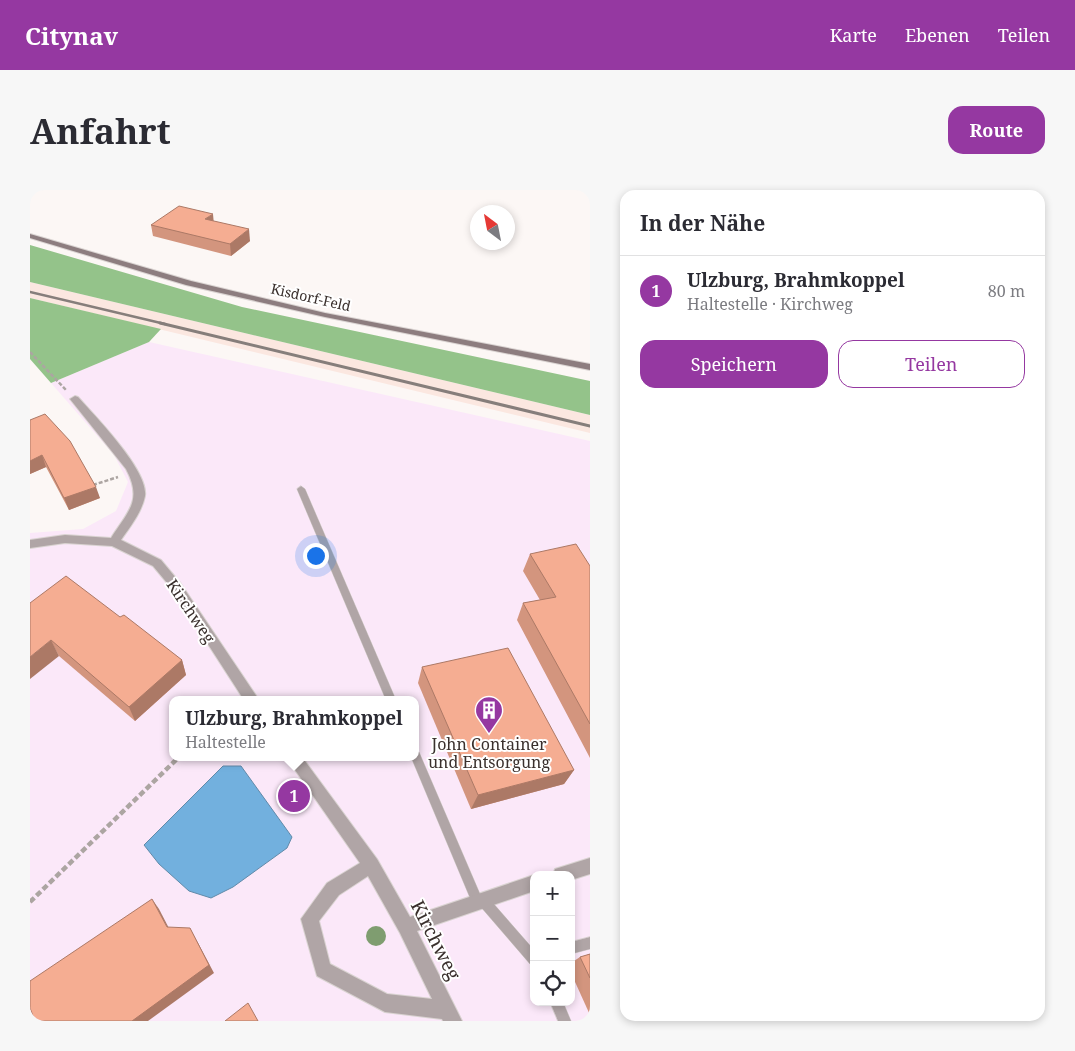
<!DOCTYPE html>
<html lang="de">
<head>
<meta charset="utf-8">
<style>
	body { margin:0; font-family:"Noto Serif",serif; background:#f7f7f7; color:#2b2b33 }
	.controls { position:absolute; right:15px; bottom:15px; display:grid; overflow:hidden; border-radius:10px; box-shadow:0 2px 8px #0003 }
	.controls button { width:45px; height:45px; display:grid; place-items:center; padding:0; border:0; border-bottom:1px solid #e1e1e2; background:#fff; color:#2b2b33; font:25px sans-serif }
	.compass { position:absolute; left:440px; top:15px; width:45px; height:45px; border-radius:50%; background:#fff; box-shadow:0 2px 8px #0003; rotate:328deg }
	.you { position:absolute; left:285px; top:365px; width:18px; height:18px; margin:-12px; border:4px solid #fff; border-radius:50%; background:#1a73e8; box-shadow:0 0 0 8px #1a73e833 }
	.badge { display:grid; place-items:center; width:32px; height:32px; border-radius:50%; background:#9538a1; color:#fff; font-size:16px; font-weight:700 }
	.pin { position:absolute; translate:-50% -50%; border:2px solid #fff; box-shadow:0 1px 5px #0006 }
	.popup { position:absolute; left:139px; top:506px; width:250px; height:65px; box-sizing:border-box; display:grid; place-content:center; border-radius:10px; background:#fff; filter:drop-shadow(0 1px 4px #0005); font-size:16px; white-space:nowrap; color:#7c7c81 }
	.popup b { font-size:19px; color:#2b2b33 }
	.popup::after { content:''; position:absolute; left:50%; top:100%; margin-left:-10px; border:10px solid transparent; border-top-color:#fff }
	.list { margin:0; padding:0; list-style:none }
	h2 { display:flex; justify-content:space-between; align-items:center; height:65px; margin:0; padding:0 20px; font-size:21px }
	h2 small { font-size:16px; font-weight:400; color:#7c7c81 }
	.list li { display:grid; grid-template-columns:32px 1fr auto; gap:15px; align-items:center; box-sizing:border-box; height:70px; padding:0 20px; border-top:1px solid #e1e1e2 }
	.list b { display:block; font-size:19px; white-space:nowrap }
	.list p { margin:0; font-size:16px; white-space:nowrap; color:#7c7c81 }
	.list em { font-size:16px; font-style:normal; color:#7c7c81 }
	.actions { display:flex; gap:10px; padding:15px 20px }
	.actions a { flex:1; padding:11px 0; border:1px solid #9538a1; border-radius:15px; text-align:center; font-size:18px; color:#9538a1 }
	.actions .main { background:#9538a1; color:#fff }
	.icon { flex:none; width:28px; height:28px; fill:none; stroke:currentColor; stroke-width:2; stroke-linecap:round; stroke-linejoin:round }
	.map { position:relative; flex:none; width:560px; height:831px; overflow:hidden; border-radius:15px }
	header { display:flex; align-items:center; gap:30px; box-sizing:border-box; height:70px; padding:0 25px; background:#9538a1; color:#fff }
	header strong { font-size:24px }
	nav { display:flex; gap:28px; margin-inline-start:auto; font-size:18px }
	.intro { display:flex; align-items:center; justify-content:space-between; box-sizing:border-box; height:120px; padding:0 30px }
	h1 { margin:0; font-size:35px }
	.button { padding:12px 22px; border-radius:15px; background:#9538a1; color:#fff; font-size:18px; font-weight:700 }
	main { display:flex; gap:30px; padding:0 30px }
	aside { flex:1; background:#fff; border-radius:15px; box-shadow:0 2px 8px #0003 }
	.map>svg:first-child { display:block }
	.commercial { fill:#fbe8f9; fill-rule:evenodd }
	.built { fill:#fbe7e0 }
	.forest { fill:#94c38a }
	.water { fill:#72b0de; stroke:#618aa9 }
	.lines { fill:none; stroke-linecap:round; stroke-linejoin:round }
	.lane-casing { stroke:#d9d3d1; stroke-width:1 }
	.street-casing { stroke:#d9d3d1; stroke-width:2 }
	.secondary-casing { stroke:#d9d3d1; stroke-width:2 }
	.path-far1 { stroke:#aca5a2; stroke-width:2.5; stroke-dasharray:4 2; stroke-linecap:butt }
	.path { stroke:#aca5a2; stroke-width:4.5; stroke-dasharray:6 3; stroke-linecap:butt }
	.lane { fill:#b0a5a6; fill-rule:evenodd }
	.street { fill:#b0a5a6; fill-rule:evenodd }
	.secondary { fill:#8d7d7f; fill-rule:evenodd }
	.rail-far1 { stroke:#867e7b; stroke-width:2.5 }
	.rail { stroke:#867e7b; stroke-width:3 }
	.tree { fill:#7f9d70 }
	.wall { fill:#d3957e }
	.shaded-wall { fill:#ac7966 }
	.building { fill:#f5ad92; stroke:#ac7966 }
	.labels { text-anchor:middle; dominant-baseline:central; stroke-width:4; stroke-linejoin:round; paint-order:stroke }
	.far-street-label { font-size:14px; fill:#3a302d; stroke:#fff }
	.street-label { font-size:16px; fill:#3a302d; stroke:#fff }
	.poi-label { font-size:16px; fill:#3a302d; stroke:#fff }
	.near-street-label { font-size:19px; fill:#3a302d; stroke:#fff }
</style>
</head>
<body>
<header>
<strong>Citynav</strong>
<nav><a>Karte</a><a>Ebenen</a><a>Teilen</a></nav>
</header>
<div class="intro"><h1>Anfahrt</h1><a class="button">Route</a></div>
<main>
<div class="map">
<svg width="560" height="831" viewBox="0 0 560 831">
	<rect width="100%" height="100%" fill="#fcf7f5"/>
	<path class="commercial" d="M119,152l441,99v580h-560v-488l53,-4 33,-18 12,-29 -14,-27 -63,-72zM143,510h242v57h-242zM504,685h37v127h-37z"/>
	<path class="built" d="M0,92l560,133v18l-560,-135z"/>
	<g class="forest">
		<path d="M0,55l212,62 348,74v34l-560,-133z"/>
		<path d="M0,108l131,31 -12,13 -98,41 -21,-24z"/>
	</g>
	<path class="water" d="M193,576h18l51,71 -5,11 -54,39 -22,11 -22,-7 -30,-27 -15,-19z"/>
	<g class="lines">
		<g class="lane-casing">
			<g id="lane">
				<path d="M271,296l4,3 91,211h-10l-89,-211z"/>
				<path d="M385,560l4,2 61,142 2,-1 4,2 48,55v16l-4,-2 -50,-58 -3,1 -4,-2 -62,-148h4z"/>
				<path d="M560,747v12l-19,5v-12z"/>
				<path d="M520,812h13l8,19h-13z"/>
			</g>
		</g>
		<g class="street-casing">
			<g id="street">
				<path d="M45,206l3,1c17,19 71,74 67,99 -3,16 -15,31 -24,44l40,20 20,24 78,116h-15l-71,-110 -20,-24 -41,-20 -47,-3 -35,5v-8l35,-5 46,3c17,-27 32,-37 15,-69l-56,-70z"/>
				<path d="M256,567h16l75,102 33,58 124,-42v16l-117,40 45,90h-19l-1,-2 -57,-7 -68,-36 -16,-57 26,-36 33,-20zM338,686l32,57 32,66 -45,-5 -57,-30 -11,-43 20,-26z"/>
				<path d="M560,668v16l-19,6v-5h-18l2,-6z"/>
			</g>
		</g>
		<g class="secondary-casing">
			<path id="secondary" d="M0,44l161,47 134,32 265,51v6l-265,-53 -139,-32 -156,-47z"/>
		</g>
		<g class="path-far1">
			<path d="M0,162l36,38"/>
			<path d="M63,295l25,-8"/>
		</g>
		<path class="path" d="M0,712l149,-145"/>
		<use href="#lane" class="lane"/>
		<use href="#street" class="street"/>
		<use href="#secondary" class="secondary"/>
		<path class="rail-far1" d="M0,102l135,32"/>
		<path class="rail" d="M130,133l430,103"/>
	</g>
	<circle class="tree" cx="346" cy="746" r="10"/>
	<g class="wall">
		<path d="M183,31l37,20 -19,15 -78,-20 -2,-11z"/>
		<path d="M0,230l70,78 -31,12 -23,-43 -16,7z"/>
		<path d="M500,364l60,12v192l-73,-138 6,-17 17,-3 -17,-29z"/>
		<path d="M0,413l90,14 62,43 4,15 -51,46 -76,-65z"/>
		<path d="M392,477l152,103 -10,14 -93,25 -53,-126z"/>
		<path d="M560,764v61l-19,-42v-10l9,-6z"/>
	</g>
	<g class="shaded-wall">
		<path d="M183,24l1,11 -9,-6z"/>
		<path d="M219,39l1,12 -19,15 -1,-12z"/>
		<path d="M12,265l4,12 -16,7v-13z"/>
		<path d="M66,297l4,11 -31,12 -5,-12z"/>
		<path d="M21,450l8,16 -29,23v-22z"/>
		<path d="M152,470l4,15 -51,46 -6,-14z"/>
		<path d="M544,580l-10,14 -93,25 7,-14z"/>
		<path d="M122,709l7,10 14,27 -6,-9z"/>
		<path d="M160,738l24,45 -66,48h-16z"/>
	</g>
	<g class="building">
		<path d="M149,16l34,8 -8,5 44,10 -19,15 -79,-19z"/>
		<path d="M15,224l25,27 26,46 -32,11 -22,-43 -12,6v-41z"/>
		<path d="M546,354l14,22v158l-67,-121 33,-6 -26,-43z"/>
		<path d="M36,386l54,41 4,-2 58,45 -53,47 -78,-67 -21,17v-54z"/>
		<path d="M478,458l66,122 -96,25 -56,-128z"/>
		<path d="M122,709l15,28 23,1 19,37 -77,56h-97l-5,-13v-27z"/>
		<path d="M560,764v24l-10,-21z"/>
		<path d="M218,813l10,18h-33z"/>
	</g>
	<defs>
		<g id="building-pin" transform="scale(1.4375)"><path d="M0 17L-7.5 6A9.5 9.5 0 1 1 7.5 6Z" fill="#9538a1" stroke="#fff"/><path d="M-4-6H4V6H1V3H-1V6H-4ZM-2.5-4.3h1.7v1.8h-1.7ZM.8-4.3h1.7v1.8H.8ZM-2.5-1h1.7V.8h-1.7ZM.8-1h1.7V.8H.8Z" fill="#fff"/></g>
	</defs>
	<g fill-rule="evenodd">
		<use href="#building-pin" x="459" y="520"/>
	</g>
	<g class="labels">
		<g class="far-street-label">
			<text transform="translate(281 107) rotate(13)">Kisdorf-Feld</text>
		</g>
		<g class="street-label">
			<text transform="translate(161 421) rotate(56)">Kirchweg</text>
		</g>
		<g class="poi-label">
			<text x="459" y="554">John Container<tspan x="459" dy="18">und Entsorgung</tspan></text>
		</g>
		<g class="near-street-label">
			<text transform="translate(406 750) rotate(63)">Kirchweg</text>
		</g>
	</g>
</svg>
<div class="controls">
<button>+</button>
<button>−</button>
<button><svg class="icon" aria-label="locate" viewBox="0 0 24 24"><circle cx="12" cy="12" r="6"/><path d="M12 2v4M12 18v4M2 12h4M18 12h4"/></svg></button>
</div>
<svg class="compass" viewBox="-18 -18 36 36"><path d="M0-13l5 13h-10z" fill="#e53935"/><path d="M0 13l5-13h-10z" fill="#7c7c81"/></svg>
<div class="you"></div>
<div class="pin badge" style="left:264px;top:606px">1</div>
<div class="popup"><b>Ulzburg, Brahmkoppel</b>Haltestelle</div>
</div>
<aside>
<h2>In der Nähe<small></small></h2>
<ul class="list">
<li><span class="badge">1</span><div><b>Ulzburg, Brahmkoppel</b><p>Haltestelle · Kirchweg</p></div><em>80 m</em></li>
</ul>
<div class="actions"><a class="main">Speichern</a><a>Teilen</a></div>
</aside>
</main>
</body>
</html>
